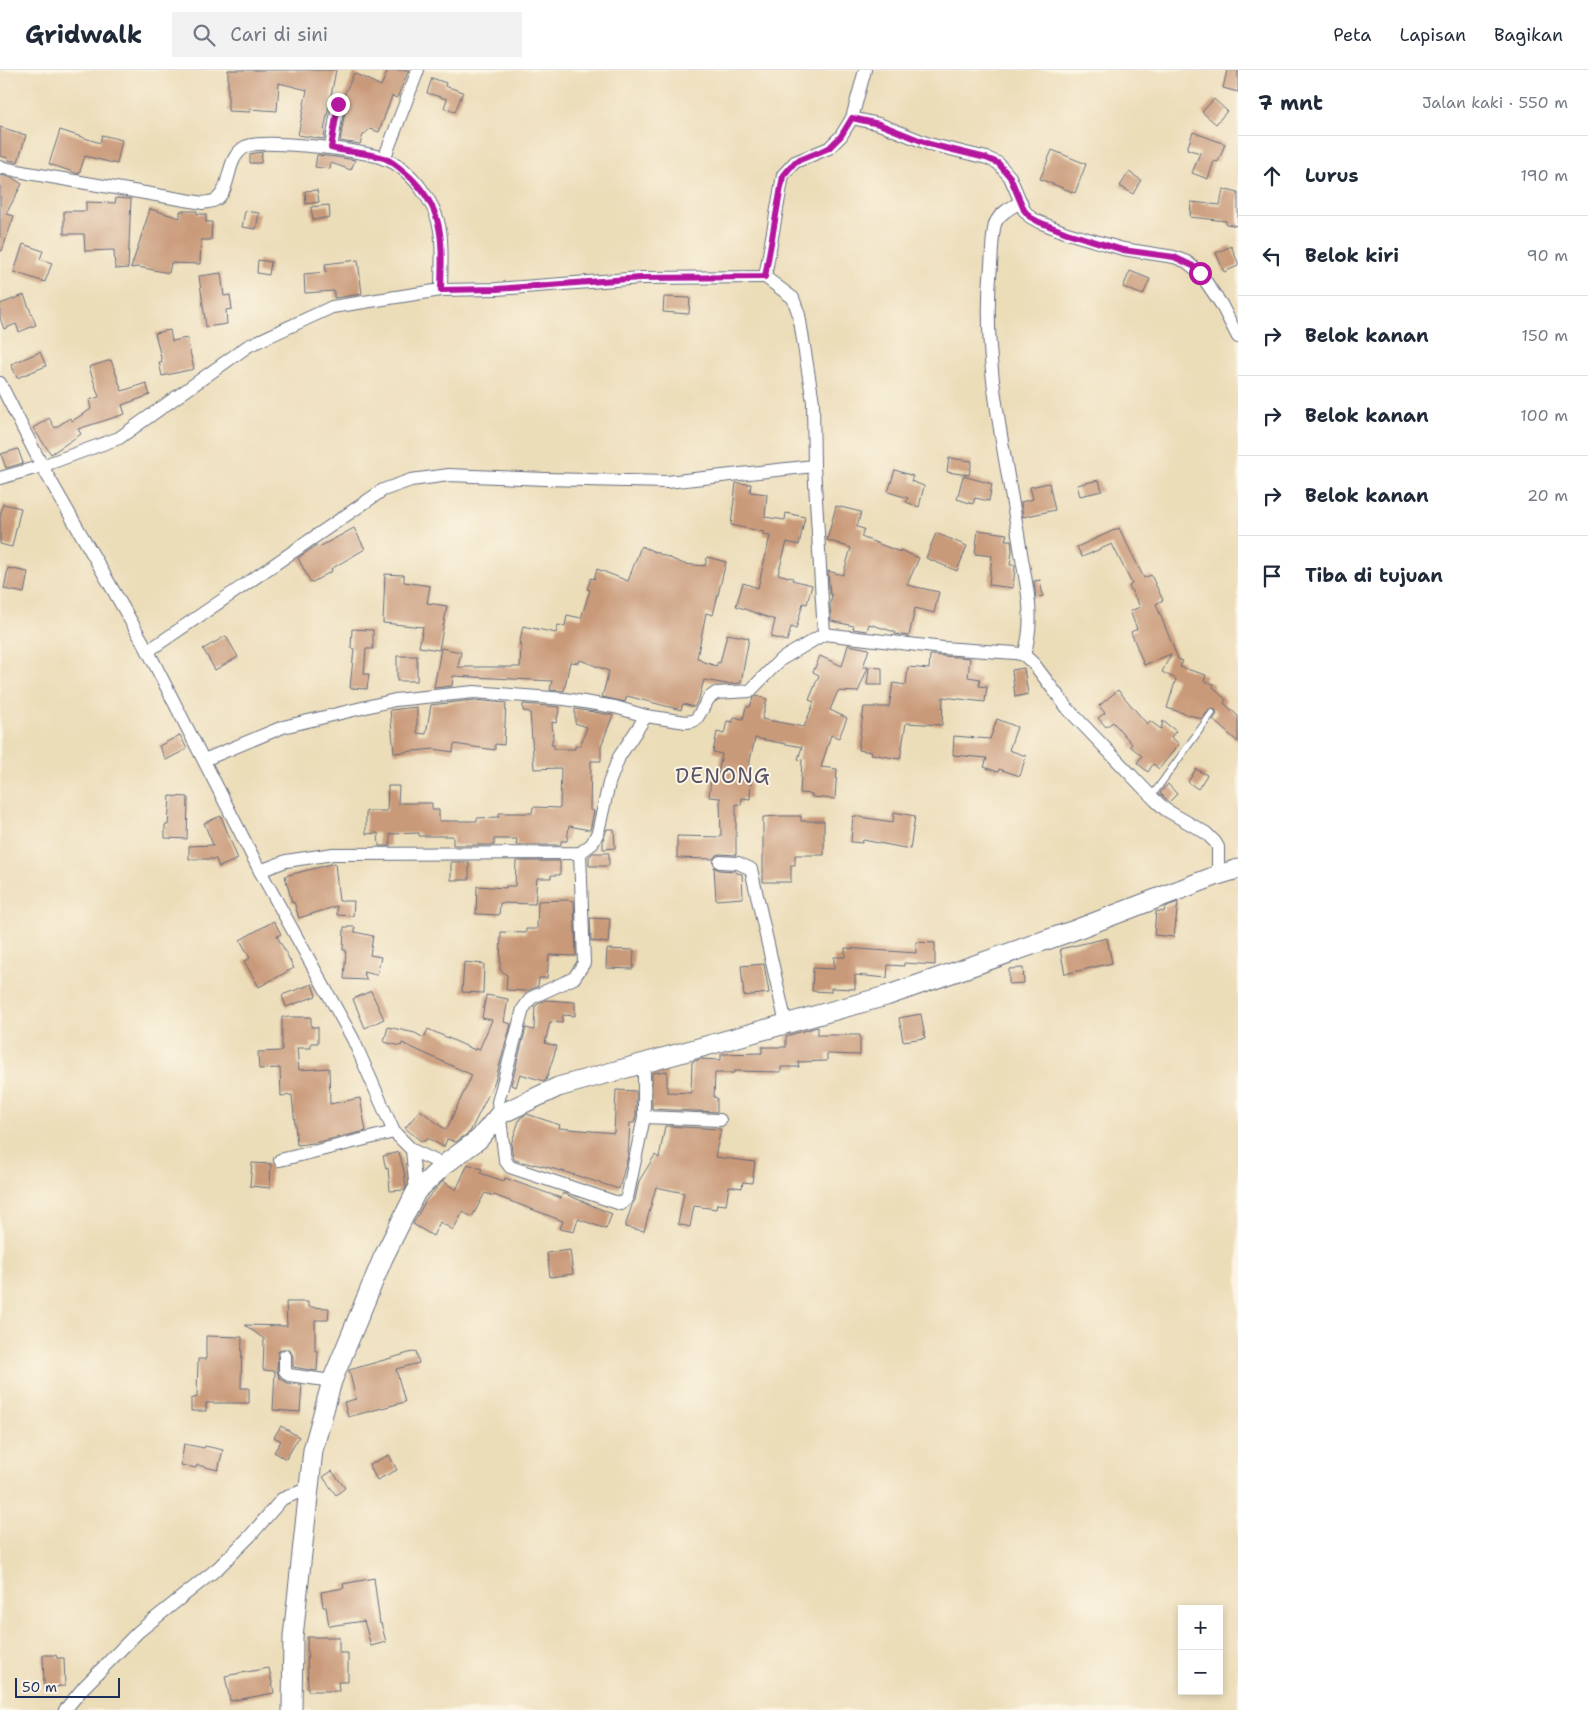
<!DOCTYPE html>
<html lang="id">
<head>
<meta charset="utf-8">
<style>
	body { margin:0; font-family:"Shantell Sans",sans-serif; background:#f2f2f3; color:#1f2937 }
	.controls { position:absolute; right:15px; bottom:15px; display:grid; overflow:hidden; border-radius:0px; box-shadow:0 2px 8px #0003 }
	.controls button { width:45px; height:45px; display:grid; place-items:center; padding:0; border:0; border-bottom:1px solid #e0e1e3; background:#fff; color:#1f2937; font:25px sans-serif }
	.scale { position:absolute; left:15px; bottom:12px; width:105px; box-sizing:border-box; padding-left:5px; border:2px solid #1b2f5e; border-top:0; font-size:14px; line-height:18px; white-space:nowrap; color:#1b2f5e; -webkit-text-stroke:4px #fcf5e5; paint-order:stroke }
	.stop { position:absolute; width:15px; height:15px; margin:-11px; border:4px solid #b5179e; border-radius:50%; background:#fff }
	.stop.end { background:#b5179e; border-color:#fff; box-shadow:0 1px 5px #0008 }
	.list { margin:0; padding:0; list-style:none }
	h2 { display:flex; justify-content:space-between; align-items:center; height:65px; margin:0; padding:0 20px; font-size:21px }
	h2 small { font-size:16px; font-weight:400; color:#747a83 }
	.list li { display:grid; grid-template-columns:32px 1fr auto; gap:15px; align-items:center; box-sizing:border-box; height:80px; padding:0 20px; border-top:1px solid #e0e1e3 }
	.list b { display:block; font-size:19px; white-space:nowrap }
	.list em { font-size:16px; font-style:normal; color:#747a83 }
	.icon { flex:none; width:28px; height:28px; fill:none; stroke:currentColor; stroke-width:2; stroke-linecap:round; stroke-linejoin:round }
	.map { position:relative; flex:none; width:1238px; height:1640px; overflow:hidden }
	header { display:flex; align-items:center; gap:30px; box-sizing:border-box; height:70px; padding:0 25px; background:#fff; border-bottom:1px solid #e0e1e3 }
	header strong { font-size:24px }
	nav { display:flex; gap:28px; margin-inline-start:auto; font-size:18px }
	.search { width:350px; height:45px; background:#f2f2f3; display:flex; align-items:center; gap:12px; box-sizing:border-box; padding:0 18px; border-radius:0px; color:#747a83; font-size:19px }
	main { display:flex }
	aside { flex:1; background:#fff }
	.map>svg:first-child { display:block }
	.building { fill:#c99a79 }
	.lines { fill:none; stroke-linecap:round; stroke-linejoin:round }
	.lane-casing { stroke:#646c7e; stroke-width:8 }
	.street-casing { stroke:#646c7e; stroke-width:14 }
	.secondary-casing { stroke:#646c7e; stroke-width:21 }
	.lane { stroke:#fff; stroke-width:6 }
	.street { stroke:#fff; stroke-width:12 }
	.secondary { stroke:#fff; stroke-width:19 }
	.route { stroke:#b5179e; stroke-width:6 }
	.labels { text-anchor:middle; dominant-baseline:central; stroke-width:4; stroke-linejoin:round; paint-order:stroke }
	.quarter-label { font-size:21px; letter-spacing:1px; fill:#585467; stroke:#fcf5e5 }
</style>
</head>
<body>
<header>
<strong>Gridwalk</strong>
<div class="search"><svg class="icon" aria-label="search" viewBox="0 0 24 24"><circle cx="10" cy="10" r="6"/><path d="M15 15l6 6"/></svg>Cari di sini</div>
<nav><a>Peta</a><a>Lapisan</a><a>Bagikan</a></nav>
</header>
<main>
<div class="map">
<svg width="1238" height="1640" viewBox="0 0 1238 1640">
	<rect width="100%" height="100%" fill="#fcf5e5"/>
	<filter id="ink" filterUnits="userSpaceOnUse"><feTurbulence type="fractalNoise" baseFrequency=".02" numOctaves="2"/><feDisplacementMap in="SourceGraphic" scale="10" xChannelSelector="R" yChannelSelector="G"/><feConvolveMatrix kernelMatrix="1 2 1 2 8 2 1 2 1" color-interpolation-filters="sRGB"/></filter>
	<filter id="wash" filterUnits="userSpaceOnUse"><feTurbulence type="fractalNoise" baseFrequency=".0096" numOctaves="4" result="noise"/><feDisplacementMap in="SourceGraphic" scale="20" xChannelSelector="R" yChannelSelector="G"/><feGaussianBlur stdDeviation="1.12" result="paint"/><feColorMatrix in="noise" values="0 0 0 0 0 0 0 0 0 0 0 0 0 0 0 0 0 1.4 0 .05"/><feComposite in="paint" operator="in"/></filter>
	<g filter="url(#wash)">
		<rect width="100%" height="100%" fill="#ecddb9"/>
		<g id="blocks">
			<g class="building">
				<path d="M228,0h108l-12,61 1,1 -1,7 -26,-4 9,-45 -28,-7 -2,28 -27,-2v3l-22,-1z"/>
				<path d="M388,0h21l-12,28 -5,-2 -13,36 -9,-3 -7,6 -3,9 -20,-3 6,-36 -3,-7 11,-25 27,13z"/>
				<path d="M1227,0h11v22l-15,-4z"/>
				<path d="M432,8l14,5 -1,3 18,6 -8,20 -11,-4 3,-9 -20,-6z"/>
				<path d="M1214,29l13,12 -11,13 -14,-12z"/>
				<path d="M0,57l26,8 -8,27 -11,-2 1,-2 -8,-2z"/>
				<path d="M60,60l40,13 2,-8 20,5 -5,24 -32,-8 -6,18 -30,-10z"/>
				<path d="M1193,62l32,12 -7,18 -4,-1 -6,18 -16,-6 8,-20 -13,-4z"/>
				<path d="M1052,80l34,14 -11,29 -35,-14z"/>
				<path d="M262,82l-1,11h-11v-9z"/>
				<path d="M317,85l19,2 19,3 -4,10 -20,-7 -1,6 -15,-2z"/>
				<path d="M1129,102l12,8 -8,14 -13,-8z"/>
				<path d="M0,105l13,3 9,6 -16,30 8,2 -12,35h-2z"/>
				<path d="M1223,119l15,4v33l-12,-2v-3l-36,-4 1,-15 29,3z"/>
				<path d="M317,120l2,12 -13,2 -1,-13z"/>
				<path d="M116,128l15,1 -3,69 -13,1 -1,-19 -29,1 -1,-17h-20v-23h22v-9l29,1z"/>
				<path d="M329,135l1,12 -17,3 -2,-13z"/>
				<path d="M150,139l30,9v-7h17v3h9v8h6l-1,18h-10l-1,24 -29,-1 -2,10 -31,-6 -7,1z"/>
				<path d="M245,141l14,2 -3,16 -14,-2z"/>
				<path d="M23,174l20,7 -3,8 12,4 -7,19 -31,-10z"/>
				<path d="M1231,176l7,16v4l-14,6 -8,-19z"/>
				<path d="M258,190l13,2 -2,13 -12,-2z"/>
				<path d="M358,190l4,34 -28,4v-7l-29,2 -1,-19 22,-2 -1,-8z"/>
				<path d="M1130,201l20,8 -7,16 -20,-8z"/>
				<path d="M221,203l3,23 6,-1 2,14 -6,1 1,14 -21,3 -7,-51z"/>
				<path d="M24,225l12,30 -17,7 -3,-8 -12,5 -4,-11v-14z"/>
				<path d="M664,227l26,1 -1,16 -26,-2z"/>
				<path d="M170,260l2,11 15,-3 7,31 -32,7 -3,-14h3l-7,-29z"/>
				<path d="M40,282l6,14 -29,12 -6,-14z"/>
				<path d="M111,290l11,31 24,-8 4,12 -28,10 3,9 -47,15 3,5 -30,20 -18,-26 16,-10 6,10 15,-10 2,3 19,-12 -2,-9 10,-3 -10,-30z"/>
				<path d="M18,379l5,14 -17,5 -5,-14z"/>
				<path d="M949,388l23,3 -3,14 -22,-3z"/>
				<path d="M895,400l18,6 -2,5 13,5 -5,21 -13,-5 2,-4 -20,-6z"/>
				<path d="M963,406l29,8 -3,17 -14,-3 -2,6 -16,-5z"/>
				<path d="M1099,410l3,11 -22,5 -3,-11z"/>
				<path d="M736,413l15,1 -1,8 17,2 -2,23 20,3 1,-7 19,4 -6,28 -12,-3 -9,32 15,4 -1,2 20,5 -5,19 -4,-1 -7,26 -5,-2 -4,14 -16,-4 4,-17 -39,-14 7,-23 15,5 12,-52 -7,-1 1,-3 -33,-7z"/>
				<path d="M1049,413l6,27 -32,7 -2,-15 12,-3 -3,-12z"/>
				<path d="M3,434l18,4 -9,39 -12,-3v-28z"/>
				<path d="M836,436l25,6 -4,15 7,2 -3,8 39,15v-2l19,8 -12,27 32,7 -5,21 -19,-5 -6,28 -14,-2v-2l-26,-8 -2,7 -14,-2 1,-3 -23,-5 -1,-16 2,-10 -2,-1 -2,-23 15,4 8,-27 -24,-8z"/>
				<path d="M354,458l11,21 -34,20 1,2 -21,12 -13,-25 19,-13 2,2z"/>
				<path d="M1119,458l25,50 7,-3 12,25 -7,4 22,55 5,2 -3,6 26,8 -2,6 10,3 -1,3 13,13 -2,3 14,13v26l-25,-22 4,-6 -2,-5h-5l-8,10 -35,-11 9,-29 -14,-7 9,-18 -27,11 -13,-33 6,-3 -7,-18 10,-4 -11,-21 3,-2 -20,-40 -30,13 -5,-10z"/>
				<path d="M978,460l29,4 -2,6h6l1,11 -2,14h5v2l-2,21 -24,-3 3,-29 -17,-2z"/>
				<path d="M936,463l31,13 -10,25 -31,-13z"/>
				<path d="M641,476l43,18 21,2 2,-9 19,5 -13,53 -7,-2 -9,45 4,1v2l15,5 2,-4 2,1 7,-29 22,4 -8,45 -14,1 -23,-4 -5,18 -5,9 -11,-3 -2,6 -54,-14 -2,6 -23,-5 7,-26 -29,-11 -1,3 -9,-1 -6,29 -14,-1 2,-9 -99,-5 -1,10 -18,2 7,-40 20,4 -3,15h62l1,-22h-2l4,-19 33,7 2,-8 7,1 2,-11 14,3 9,-28 -3,-1 4,-11 3,1 3,-10 31,12z"/>
				<path d="M8,498l20,4 -4,21 -20,-4z"/>
				<path d="M385,504l19,1v7l26,4 -3,17 20,3 -8,44 -20,-3 4,-20 -40,-4z"/>
				<path d="M1040,510l3,16 -7,2 -2,-17z"/>
				<path d="M352,559l21,1v19h-7l-2,25h5l-2,15 -17,-1 4,-39 -3,-1z"/>
				<path d="M226,566l12,21 -23,13 -12,-21z"/>
				<path d="M848,575l21,4 -6,18h5l-10,25 -20,-1 -8,19 17,8 -8,20 -8,-3 -10,32 16,2 -2,30 -23,-2v-3l-12,-1 2,-33 -4,-1 4,-12 -47,-9 -9,40h5l-1,21 -8,-1 -1,7 -5,-1v51l-16,-1 -4,1 -3,4 -36,-1v-22l44,1 -1,-39 -11,-1 2,-19h6l5,-24 -9,-2 4,-20 7,2 3,-13 6,1 1,-5 9,2 3,-12h4l3,-9 3,-2 11,3 -5,20 42,8 10,-25 -5,-2 10,-25 -6,-3 7,-16 22,10z"/>
				<path d="M930,585l40,3 -2,19 12,2 -1,7 8,1 -2,15 -42,-5 -1,28 -36,-2 -6,36 -29,-5 1,-2 -14,-2 6,-43h25l4,-24 13,2 2,-18 21,2z"/>
				<rect x="397" y="586" width="20" height="25"/>
				<path d="M869,597l13,1v17h-15z"/>
				<path d="M1024,598l4,26 -13,3 -3,-27z"/>
				<path d="M1118,620l29,34 3,-3 11,8 2,-8 13,10 -5,6 8,7 -20,25 -6,-5 -5,8 -11,-9 5,-7 -12,-10 2,-2 -19,-22 -7,5 -8,-9 7,-5 -6,-7z"/>
				<path d="M474,630l32,3 -2,42 -9,-1v6l-41,-6 -1,8 -19,-3 -40,4 -4,-43 27,-3v26l9,1 5,-29z"/>
				<path d="M523,634l37,3 -4,16 -4,-1 1,15 -2,8h3v4h21v-3h5l7,-19 -12,-4v-14l38,6 -12,31v15h-10l-1,49 4,1 -4,19 -21,-4 -2,15h-6v4h-45l1,-6h-23v6h-41v-9h-34v-3l-29,1v12h-11l-1,-13 -12,1v-23h21l1,-25h11l-1,17h34v7h7v11h38v-3l22,-1v-4h33l1,-6 27,1 1,-40 -27,1 -4,-57 -7,-1z"/>
				<path d="M997,649l20,8 -8,23 17,6 -6,20 -21,-7 -1,3 -14,-5 3,-9 -34,-3 1,-19 36,3z"/>
				<path d="M180,665l7,14 -21,11 -7,-14z"/>
				<path d="M1196,699l11,6 -9,14 -10,-7z"/>
				<path d="M1168,714l9,10 -8,8 -9,-9z"/>
				<path d="M170,726l18,1 -1,42 -22,-1v-13h3z"/>
				<path d="M894,742l21,4 -5,33 -47,-9 -1,3 -11,-1 2,-26 40,6z"/>
				<path d="M221,746l17,43 -19,8 -3,-8h-27v-13l24,-1 -9,-22z"/>
				<path d="M780,746h21v5h23v34h-29v10h-4v17h-28v-65z"/>
				<path d="M607,759h7l1,19 -12,1v-9z"/>
				<path d="M593,783h16v13h-20v-9z"/>
				<path d="M516,791h44v14h-9v3h-14l-2,26 -35,-1 -1,12 -23,-1 1,-28 29,2v-2h9z"/>
				<rect x="451" y="792" width="18" height="18"/>
				<path d="M335,793l4,38h15l-1,15 -16,-1v-9l-38,12 -5,-16 -2,1 -7,-27z"/>
				<path d="M714,797l5,3 17,1v2l6,1 1,24 -27,2z"/>
				<path d="M566,830l8,1 2,55 -27,-1 -2,23h-8l-1,8 -11,5 -21,-1 1,-15 -7,-5 1,-38 25,1v-4h11l1,-28z"/>
				<path d="M1178,832l-4,35 -20,-2 2,-24 8,1 1,-5z"/>
				<path d="M590,848l20,1 -2,24 -17,-2z"/>
				<path d="M274,851l7,13 -4,2 17,32 -35,19 -15,-26 6,-3 -10,-18z"/>
				<path d="M344,857h11v5l18,4 -3,19 11,2 -4,18 -14,-3 4,8 -23,-1 2,-29h-3z"/>
				<path d="M1107,868l5,25 -47,11 -5,-25z"/>
				<path d="M916,872l19,1v22l-31,-2v3l-16,-1 -1,13 -32,-3v14l-24,-1v4l-19,-1 1,-23 21,1v-12h11v-9l71,5z"/>
				<path d="M607,879l27,1 -1,19 -27,-1z"/>
				<path d="M464,892l20,2 -1,29 -21,-1z"/>
				<path d="M764,894l5,29 -25,3 -3,-30z"/>
				<path d="M1023,898l1,15 -15,1v-15z"/>
				<path d="M312,914l4,12 -30,11 -4,-12z"/>
				<path d="M371,921l13,28 -19,9 -12,-29z"/>
				<path d="M486,925l22,4 -4,23 7,2 -16,57 -25,51 -14,10 -9,-3 -3,8 -17,-9 -2,3h-4l-16,-13 15,-18 26,20 26,-55 -70,-32 -1,3 -17,-4 4,-15 27,6 9,5 4,-9 47,21 1,-2 3,2 13,-30 -10,-2z"/>
				<path d="M545,930l30,2v14l-12,-1 -1,8 -12,-1 -5,21 12,3 -11,34 -2,1 -24,-7 -4,13 -5,-2 15,-57 8,2 1,-24z"/>
				<path d="M921,944l4,24 -22,3 -4,-23z"/>
				<path d="M282,947h29v10h7v16h-7v5h-14l2,22 30,-2 1,36 30,-6 6,33 -52,12 -17,2 -5,-50 -11,1 -1,-28 -21,1 -1,-17 24,-1z"/>
				<path d="M818,957v8h42v20l-33,-1v7l-29,1 1,5h-18v5l-47,-1v2h-19l-1,24 3,1v14l-65,-3v-36l15,-2v21l24,1 1,-31 8,-3 21,1v-6l41,-1v-6h24v-11z"/>
				<path d="M616,1020l20,1v25l-2,7h-4l-2,33 -9,33 -57,-18 -28,-7v1l-19,-5 -2,-3 -2,-13 9,-26 7,-4 33,11 -1,3 55,5z"/>
				<path d="M665,1056l56,3 -6,28 40,5 -3,21 -9,-1 -1,6 -13,-2 -3,19 -9,-1 -1,5 -22,-3 -4,21 -12,-3 6,-31 -28,-6 -12,44 -19,-4 7,-22 3,-5 4,-19 16,-26 4,3z"/>
				<path d="M399,1082l5,19 2,16 -1,3 -15,1 -2,-23 -2,1 -3,-13z"/>
				<path d="M252,1093l19,1 -1,24 -20,-2z"/>
				<path d="M468,1094l14,5 -2,4 24,8 1,-3 56,20 2,-5 49,21 -6,15 -28,-10 -4,13 -14,-3 3,-8 -69,-26v1l-9,-3 -13,24 -9,-5 -10,18 -13,-8 -7,14 -20,-12 13,-24 17,-19 13,9z"/>
				<path d="M570,1180l3,24 -23,3 -3,-24z"/>
				<path d="M286,1232h22v5l21,1 -1,12h-13v31h3l-1,20 -24,-4v-11l-4,-7h-8l-3,3 -1,19 2,6 8,6 15,2 -2,27 -27,-2 2,-39 -12,-1 1,-31 -19,-14 42,1z"/>
				<path d="M206,1266l36,1 -1,51h8v15h-43v8h-15v-12l6,-2 1,-38h8z"/>
				<path d="M416,1281l3,12 -23,6 9,33 -57,15 -4,-15 12,-3 -7,-29z"/>
				<path d="M281,1356l18,11 -13,22 -12,-7 7,-11 -7,-4z"/>
				<path d="M184,1374l20,4 1,-2 18,4 -5,20 -21,-5 -1,3 -15,-3z"/>
				<path d="M389,1385l8,15 -20,10 -8,-15z"/>
				<path d="M332,1401l13,17 -9,7 -13,-18z"/>
				<path d="M374,1508l6,46 1,-1 5,19 -15,4 -7,-25 -35,5 -3,-19h-3l-2,-15 23,-4 -1,-4z"/>
				<path d="M307,1567h32v16h9v29h-10l1,9h-31z"/>
				<path d="M43,1585h13l1,3h7l1,28 -21,1z"/>
				<path d="M269,1598l5,25 -44,8 -5,-25z"/>
			</g>
		</g>
	</g>
	<g filter="url(#ink)">
		<use href="#blocks" fill-opacity="0" stroke="#646c7e" stroke-width="1"/>
		<g class="lines">
			<g class="lane-casing">
				<path id="lane" d="M1151,727l61,-84"/>
			</g>
			<g class="street-casing">
				<g id="street">
					<path d="M852,48l13,-48"/>
					<path d="M331,78l7,-44"/>
					<path d="M384,89l34,-89"/>
					<path d="M0,97l28,6 175,30c4,-1 10,-1 14,-4 15,-12 8,-40 28,-52 10,-6 50,-2 64,-1 24,2 51,5 74,12 27,9 53,45 57,72 3,20 1,40 1,60"/>
					<path d="M1021,132c-9,5 -22,11 -26,22 -3,11 -3,29 -4,41 -10,96 15,189 29,282 6,38 16,71 4,108"/>
					<path d="M0,313l42,83 106,185 112,220 93,168 41,93 18,18 4,42"/>
					<path d="M0,408l42,-12 77,-28 129,-92 84,-39 109,-17 56,-1 144,-11 124,-1"/>
					<path d="M824,564l119,14 72,5 9,2 10,9 34,45 87,91 11,10 40,23 9,9 3,5v28"/>
					<path d="M148,581l235,-161 28,-10 38,-5 96,4 122,3 147,-16"/>
					<path d="M204,690l79,-33 112,-27 79,-8 91,7 50,8 31,9 40,6 7,-1 4,-3 12,-20 7,-5 34,-2 30,-31 44,-26 -10,-168 -1,-64 -14,-87 -6,-17 -28,-21 18,-102 12,-13 34,-14 12,-12 11,-18 27,6 50,20 58,14 11,5 12,14 14,33 6,7 9,5 28,11 56,16 51,8 13,5 13,11 21,31 17,33"/>
					<path d="M580,783l4,110 -10,15 -43,20 -8,11 -25,93 7,58 5,7 111,37 6,-6 17,-81v-54"/>
					<path d="M720,792l18,1 13,6 35,155"/>
					<path d="M260,801l26,-10 47,-7 247,-1 12,-9 6,-12 11,-49 10,-26 27,-41"/>
					<path d="M644,1047l76,3"/>
					<path d="M412,1080l32,15"/>
					<path d="M280,1090l114,-28"/>
					<path d="M285,1286v15l4,4 43,6"/>
					<path d="M65,1640l19,-23 54,-55 80,-64 32,-32 32,-37 27,-11"/>
				</g>
			</g>
			<g class="secondary-casing">
				<path id="secondary" d="M292,1640l1,-73 16,-149 4,-38 19,-69 51,-123 33,-66 28,-27 35,-26 20,-24 59,-28 328,-91 186,-65 146,-56 20,-6"/>
			</g>
			<use href="#lane" class="lane"/>
			<use href="#street" class="street"/>
			<use href="#secondary" class="secondary"/>
		</g>
	</g>
	<g class="lines" filter="url(#ink)">
		<path class="route" d="M338,34l-7,44c17,4 36,5 53,10 10,4 17,11 25,18 37,35 33,67 32,114l56,-1 144,-11 124,-1 18,-101 12,-14 34,-14 12,-12 11,-18 27,6 50,20 57,14 12,5 12,14 14,33 6,7 9,5 28,11 56,17 51,7 19,9 7,7"/>
	</g>
	<g class="labels">
		<g class="quarter-label">
			<text x="723" y="706">DENONG</text>
		</g>
	</g>
</svg>
<div class="controls">
<button>+</button>
<button>−</button>
</div>
<div class="scale">50 m</div>
<div class="stop" style="left:1200px;top:203px"></div>
<div class="stop end" style="left:338px;top:34px"></div>
</div>
<aside>
<h2>7 mnt<small>Jalan kaki · 550 m</small></h2>
<ul class="list">
<li><svg class="icon" aria-label="ahead" viewBox="0 0 24 24"><path d="M12 20V5M6 11l6-6 6 6"/></svg><div><b>Lurus</b></div><em>190 m</em></li>
<li><svg class="icon" aria-label="left" viewBox="0 0 24 24"><path d="M17 20v-9H6M10 6l-5 5 5 5"/></svg><div><b>Belok kiri</b></div><em>90 m</em></li>
<li><svg class="icon" aria-label="right" viewBox="0 0 24 24"><path d="M7 20v-9h11M14 6l5 5-5 5"/></svg><div><b>Belok kanan</b></div><em>150 m</em></li>
<li><svg class="icon" aria-label="right" viewBox="0 0 24 24"><path d="M7 20v-9h11M14 6l5 5-5 5"/></svg><div><b>Belok kanan</b></div><em>100 m</em></li>
<li><svg class="icon" aria-label="right" viewBox="0 0 24 24"><path d="M7 20v-9h11M14 6l5 5-5 5"/></svg><div><b>Belok kanan</b></div><em>20 m</em></li>
<li><svg class="icon" aria-label="arrive" viewBox="0 0 24 24"><path d="M6 21V4h12l-3 4 3 4H6"/></svg><div><b>Tiba di tujuan</b></div></li>
</ul>
</aside>
</main>
</body>
</html>
